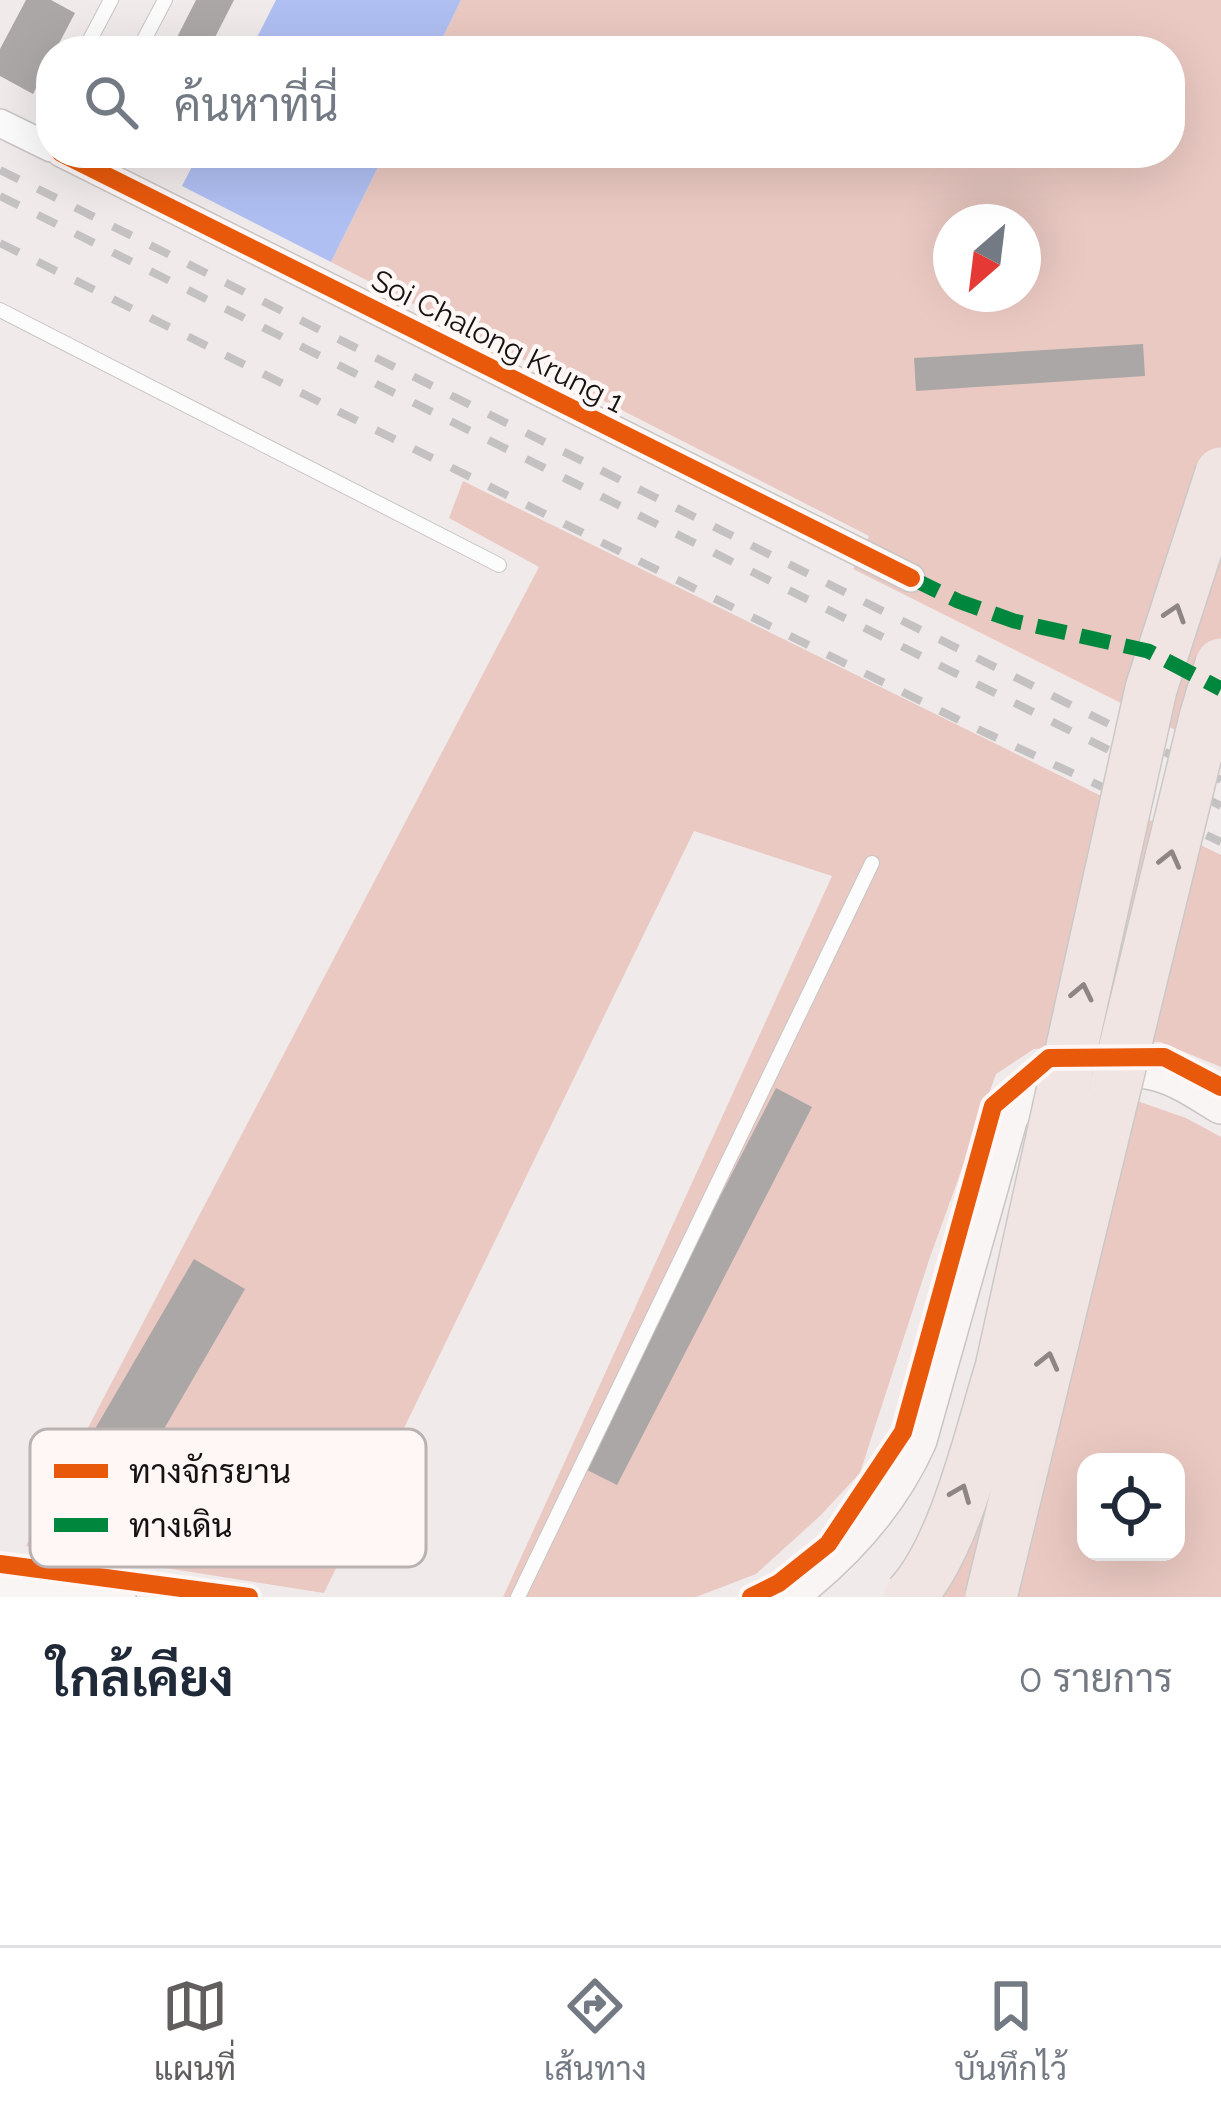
<!DOCTYPE html>
<html lang="th">
<head>
<meta charset="utf-8">
<style>
	body { margin:0; font-family:Raleway,Sarabun,sans-serif; background:#f2f2f3; color:#1f2937 }
	.controls { position:absolute; right:36px; bottom:36px; display:grid; overflow:hidden; border-radius:24px; box-shadow:0 12px 48px #0002 }
	.controls button { width:108px; height:108px; display:grid; place-items:center; padding:0; border:0; border-bottom:3px solid #e0e1e3; background:#fff; color:#1f2937; font:60px sans-serif }
	.compass { position:absolute; left:933px; top:204px; width:108px; height:108px; border-radius:50%; background:#fff; box-shadow:0 12px 48px #0002; rotate:208deg }
	.list { margin:0; padding:0; list-style:none }
	h2 { display:flex; justify-content:space-between; align-items:center; height:156px; margin:0; padding:0 48px; font-size:51px }
	h2 small { font-size:39px; font-weight:400; color:#747a83 }
	.icon { flex:none; width:66px; height:66px; fill:none; stroke:currentColor; stroke-width:2; stroke-linecap:round; stroke-linejoin:round }
	.map { position:relative; flex:none; width:1221px; height:1597px; overflow:hidden }
	.search { position:absolute; background:#fff; box-shadow:0 12px 48px #0002; left:36px; right:36px; top:36px; height:132px; display:flex; align-items:center; gap:30px; box-sizing:border-box; padding:0 42px; border-radius:48px; color:#747a83; font-size:45px }
	.sheet { height:348px; background:#fff }
	nav { display:flex; justify-content:space-around; align-items:center; box-sizing:border-box; height:168px; border-top:3px solid #e0e1e3; background:#fff; font-size:33px; color:#747a83 }
	nav a { display:grid; justify-items:center; gap:6px }
	nav .on { color:#625e5d }
	.map>svg:first-child { display:block }
	.green { fill:#eac9c2; fill-rule:evenodd }
	.water { fill:#b0bff2 }
	.building { fill:#aba7a6 }
	.lines { fill:none; stroke-linecap:round; stroke-linejoin:round }
	.lane-casing { stroke:#c9c5c5; stroke-width:16 }
	.street-casing { stroke:#c9c5c5; stroke-width:30 }
	.secondary-casing { stroke:#c9c5c5; stroke-width:42 }
	.lane { stroke:#fdfcfc; stroke-width:14 }
	.street { stroke:#fdfcfc; stroke-width:27 }
	.secondary { stroke:#f9f5f4; stroke-width:39 }
	.rail { stroke:#c3c1c1; stroke-width:8; stroke-dasharray:21 21; stroke-linecap:butt }
	.highway-bridge-casing { stroke:#cbc8c8; stroke-width:54; stroke-linecap:butt }
	.highway-bridge { stroke:#f1e5e3; stroke-width:51 }
	.quiet { stroke:#00873e; stroke-width:15; stroke-dasharray:30 15; stroke-linecap:butt }
	.cycleway-casing { stroke:#fff7f5; stroke-width:26 }
	.cycleway { stroke:#e8590c; stroke-width:18 }
	.oneway { stroke:#8e8684 }
	.labels { text-anchor:middle; dominant-baseline:central; stroke-width:9; stroke-linejoin:round; paint-order:stroke }
	.street-label { font-size:30px; fill:#151211; stroke:#fff7f5 }
	.key { fill:#fff7f5; stroke:#b9b2b1; stroke-width:3 }
	.key-label { font-size:33px; fill:#151211 }
</style>
</head>
<body>
<div class="map">
<svg width="1221" height="1597" viewBox="0 0 1221 1597">
	<rect width="100%" height="100%" fill="#f0ebea"/>
	<g class="green">
		<path d="M461,0h760v753l-368,-184 16,-33 -538,-274 54,-109h785v-102h-734zM951,222h72v72h-72z"/>
		<path d="M463,481l758,374v212l-61,-25 -126,7 -38,25 -67,186 -69,213 -40,43 -64,58 -60,23h-193l329,-721 -138,-45 -370,762 -298,-47 513,-979 -90,-49z"/>
		<path d="M1126,1097l60,21 35,19v460h-289l37,-50 29,-72zM1086,1462h90v90h-90z"/>
	</g>
	<g class="water">
		<path d="M276,0h185l-25,51h-186z"/>
		<path d="M199,153h186l-54,109 -149,-76z"/>
	</g>
	<g class="building">
		<path d="M26,0h25l24,13 -20,38h-4v8l-18,35 -33,-18v-27z"/>
		<path d="M196,0h38l-26,51h-38z"/>
		<path d="M1143,344l2,32 -229,15 -2,-33z"/>
		<path d="M776,1088l36,19 -195,378 -36,-18z"/>
		<path d="M194,1259l51,30 -140,242 -52,-30z"/>
	</g>
	<g class="lines">
		<g class="lane-casing">
			<g id="lane">
				<path d="M84,51l27,-51"/>
				<path d="M138,51l27,-51"/>
				<path d="M36,141l15,-29"/>
				<path d="M0,310l499,255"/>
				<path d="M518,1597l354,-734"/>
			</g>
		</g>
		<g class="street-casing">
			<g id="street">
				<path d="M0,123l51,25"/>
				<path d="M61,153l850,425"/>
			</g>
		</g>
		<g class="secondary-casing">
			<g id="secondary">
				<path d="M0,1580l116,17"/>
				<path d="M786,1597c55,-42 103,-94 131,-157l91,-323c10,-16 21,-34 39,-42 28,-11 76,-11 105,-5 25,5 48,21 69,34"/>
			</g>
		</g>
		<use href="#lane" class="lane"/>
		<use href="#street" class="street"/>
		<use href="#secondary" class="secondary"/>
		<g class="rail">
			<path d="M0,170l1221,610"/>
			<path d="M0,196l1221,610"/>
			<path d="M0,243l971,483 250,116"/>
		</g>
		<g class="highway-bridge-casing">
			<g id="highway-bridge">
				<path d="M909,1597c46,-48 72,-165 92,-229l150,-679 70,-216"/>
				<path d="M991,1597l214,-879 16,-54"/>
			</g>
		</g>
		<use href="#highway-bridge" class="highway-bridge"/>
		<path class="quiet" d="M911,578l47,23 56,20 134,30 73,38"/>
		<g class="cycleway-casing">
			<g id="cycleway">
				<path d="M61,153l850,425"/>
				<path d="M0,1564l249,33"/>
				<path d="M751,1597l28,-14 49,-39 75,-112 90,-326 56,-48 115,-1 57,30"/>
			</g>
		</g>
		<use href="#cycleway" class="cycleway"/>
	</g>
	<defs><path id="oneway-chevron" d="M-2-3.5L2.5 0L-2 3.5" fill="none" stroke-width="1.6" stroke-linecap="round" stroke-linejoin="round" transform="scale(3)"/></defs>
	<g class="oneway">
		<use href="#oneway-chevron" transform="translate(1175 613) rotate(-72)"/>
		<use href="#oneway-chevron" transform="translate(1170 859) rotate(-76)"/>
		<use href="#oneway-chevron" transform="translate(1082 992) rotate(-78)"/>
		<use href="#oneway-chevron" transform="translate(1048 1361) rotate(-76)"/>
		<use href="#oneway-chevron" transform="translate(961 1493) rotate(-68)"/>
	</g>
	<g class="labels">
		<g class="street-label">
			<text transform="translate(498 341) rotate(27)">Soi Chalong Krung 1</text>
		</g>
	</g>
	<rect x="30" y="1429" width="396" height="138" rx="18" class="key"/>
	<rect x="54" y="1464" width="54" height="14" fill="#e8590c"/>
	<rect x="54" y="1518" width="54" height="14" fill="#00873e"/>
	<g class="key-label">
		<text x="129" y="1483">ทางจักรยาน</text>
		<text x="129" y="1537">ทางเดิน</text>
	</g>
</svg>
<div class="controls">
<button><svg class="icon" aria-label="locate" viewBox="0 0 24 24"><circle cx="12" cy="12" r="6"/><path d="M12 2v4M12 18v4M2 12h4M18 12h4"/></svg></button>
</div>
<svg class="compass" viewBox="-18 -18 36 36"><path d="M0-13l5 13h-10z" fill="#e53935"/><path d="M0 13l5-13h-10z" fill="#747a83"/></svg>
<div class="search"><svg class="icon" aria-label="search" viewBox="0 0 24 24"><circle cx="10" cy="10" r="6"/><path d="M15 15l6 6"/></svg>ค้นหาที่นี่</div>
</div>
<section class="sheet">
<h2>ใกล้เคียง<small>0 รายการ</small></h2>
<ul class="list">
</ul>
</section>
<nav>
<a class="on"><svg class="icon" aria-label="map" viewBox="0 0 24 24"><path d="M3 6l6-2 6 2 6-2v14l-6 2-6-2-6 2zM9 4v14M15 6v14"/></svg>แผนที่</a>
<a><svg class="icon" aria-label="directions" viewBox="0 0 24 24"><path d="M12 3l9 9-9 9-9-9zM9 14v-3h6M13 9l2 2-2 2"/></svg>เส้นทาง</a>
<a><svg class="icon" aria-label="saved" viewBox="0 0 24 24"><path d="M7 4h10v16l-5-4-5 4z"/></svg>บันทึกไว้</a>
</nav>
</body>
</html>
